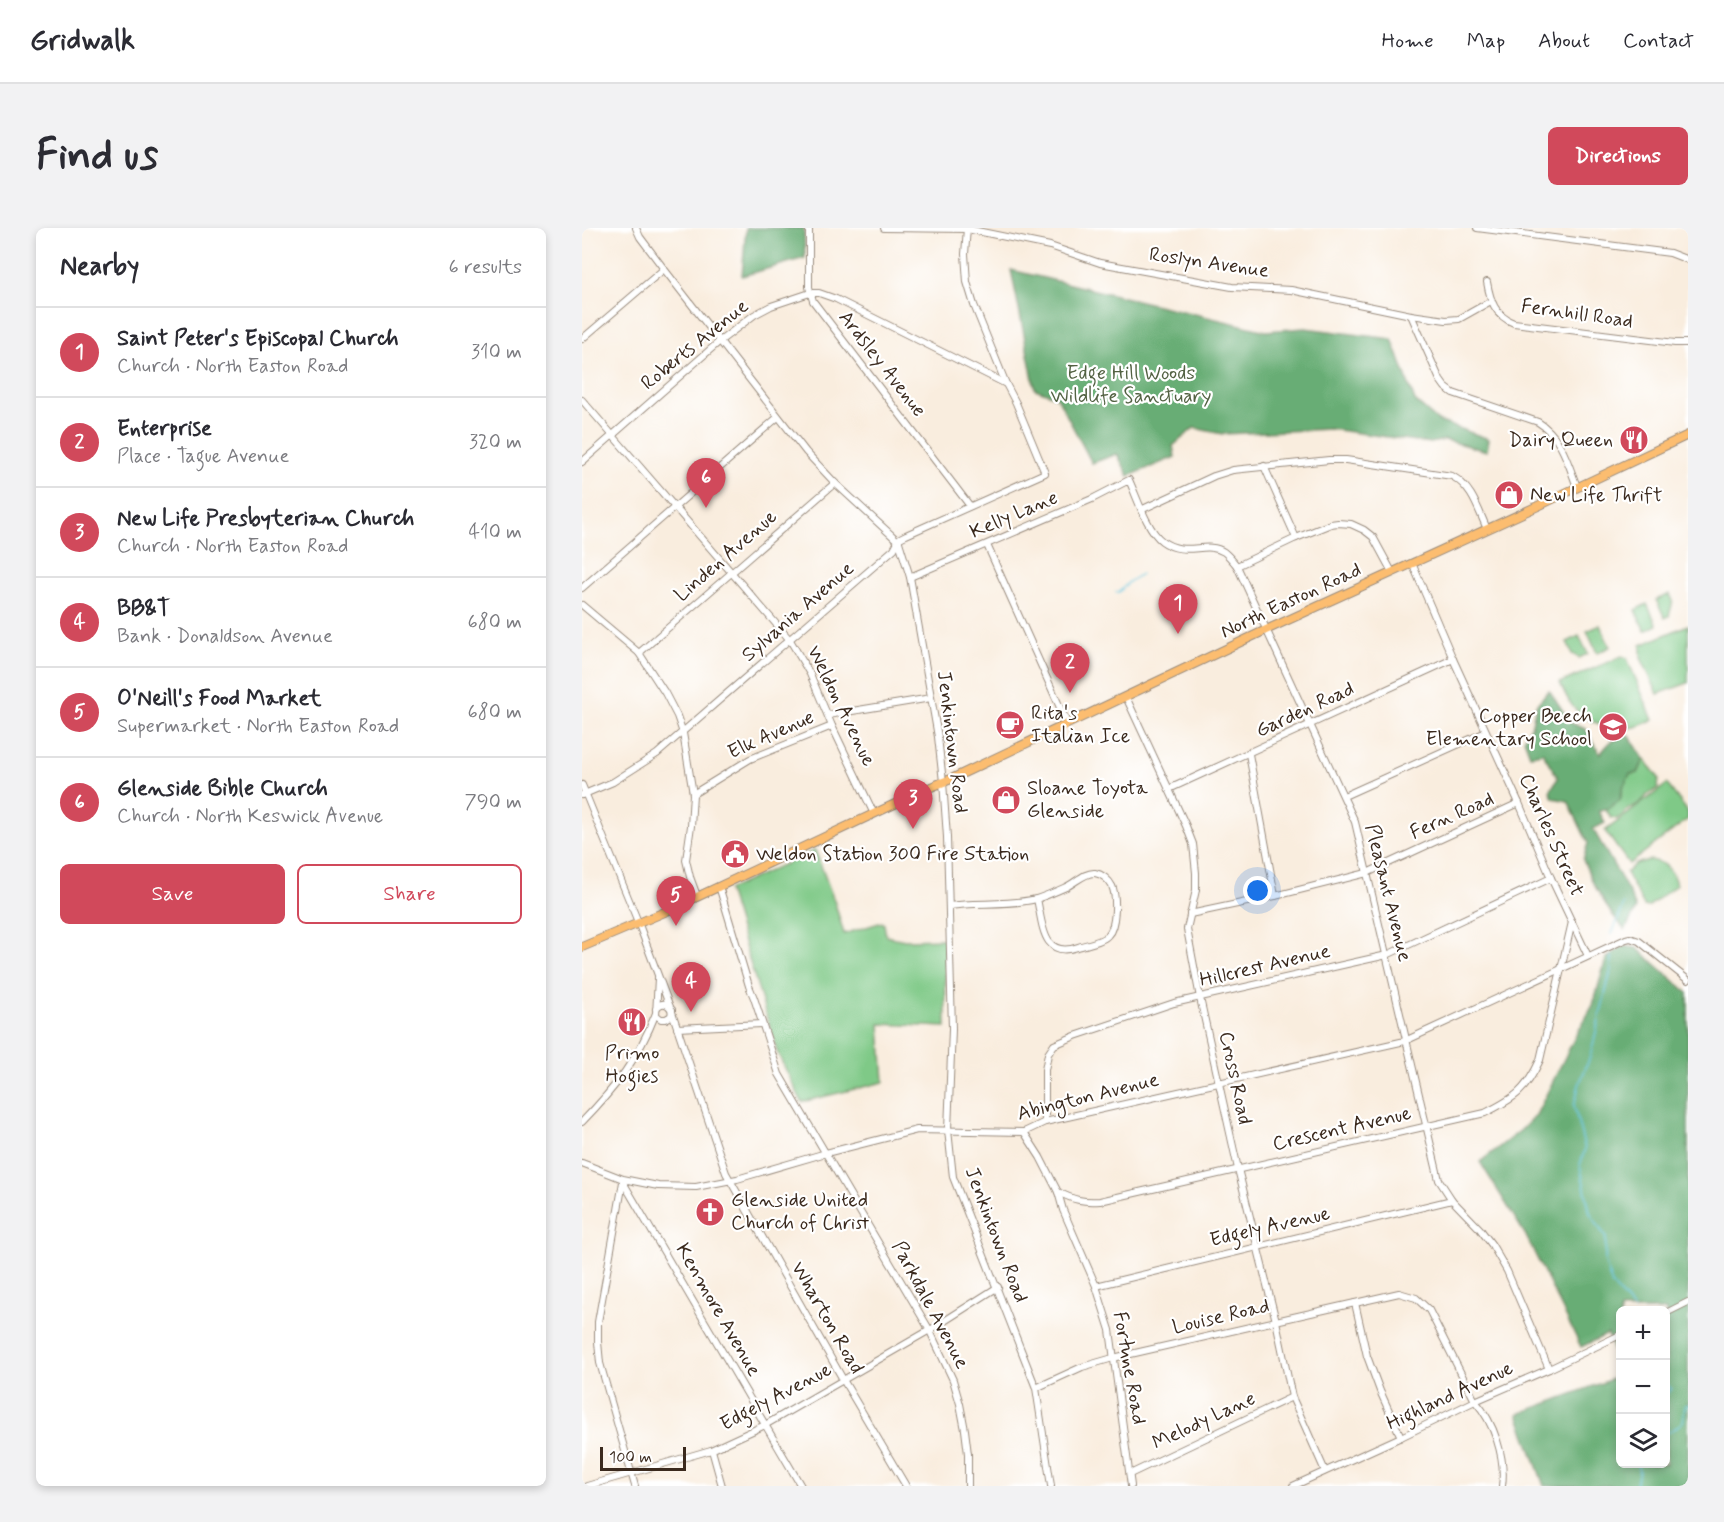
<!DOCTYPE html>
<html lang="en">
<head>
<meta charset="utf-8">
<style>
	body { margin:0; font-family:Mynerve,sans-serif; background:#f2f2f3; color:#2b2b33 }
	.controls { position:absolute; right:18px; bottom:18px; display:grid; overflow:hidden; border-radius:9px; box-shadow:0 3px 9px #0003 }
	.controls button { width:54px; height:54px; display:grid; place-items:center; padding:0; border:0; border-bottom:2px solid #e1e1e2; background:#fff; color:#2b2b33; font:30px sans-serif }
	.scale { position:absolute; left:18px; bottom:15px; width:86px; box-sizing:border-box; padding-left:6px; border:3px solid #3b2a1e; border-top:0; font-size:16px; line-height:21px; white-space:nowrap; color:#3b2a1e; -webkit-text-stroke:4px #fff; paint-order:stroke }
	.you { position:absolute; left:676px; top:663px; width:21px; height:21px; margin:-15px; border:4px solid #fff; border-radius:50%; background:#1a73e8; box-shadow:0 0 0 9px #1a73e833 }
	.badge { display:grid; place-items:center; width:39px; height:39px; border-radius:50%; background:#d1495b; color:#fff; font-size:20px; font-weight:700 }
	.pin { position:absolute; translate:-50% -50px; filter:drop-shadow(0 2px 3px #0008) }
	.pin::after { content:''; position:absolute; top:32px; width:21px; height:18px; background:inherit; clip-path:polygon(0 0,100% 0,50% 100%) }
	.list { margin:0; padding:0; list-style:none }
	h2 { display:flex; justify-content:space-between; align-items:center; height:78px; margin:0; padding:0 24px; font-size:26px }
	h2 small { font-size:20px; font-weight:400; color:#7c7c81 }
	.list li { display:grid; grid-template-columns:39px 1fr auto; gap:18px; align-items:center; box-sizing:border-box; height:90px; padding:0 24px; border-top:2px solid #e1e1e2 }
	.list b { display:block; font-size:22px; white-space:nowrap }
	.list p { margin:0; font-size:20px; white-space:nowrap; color:#7c7c81 }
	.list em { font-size:20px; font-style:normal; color:#7c7c81 }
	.actions { display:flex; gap:12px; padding:18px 24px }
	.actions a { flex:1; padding:14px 0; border:2px solid #d1495b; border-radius:9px; text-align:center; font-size:21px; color:#d1495b }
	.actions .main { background:#d1495b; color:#fff }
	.icon { flex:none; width:33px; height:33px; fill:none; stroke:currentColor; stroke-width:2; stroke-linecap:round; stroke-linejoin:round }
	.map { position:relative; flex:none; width:1106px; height:1258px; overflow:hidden; border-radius:9px }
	header { display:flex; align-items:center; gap:36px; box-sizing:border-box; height:84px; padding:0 30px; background:#fff; border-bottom:2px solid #e1e1e2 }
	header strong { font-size:28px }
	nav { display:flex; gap:33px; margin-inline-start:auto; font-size:21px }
	.intro { display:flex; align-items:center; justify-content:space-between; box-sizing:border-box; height:144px; padding:0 36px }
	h1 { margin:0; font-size:42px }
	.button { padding:15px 27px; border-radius:9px; background:#d1495b; color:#fff; font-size:21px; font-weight:700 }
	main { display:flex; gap:36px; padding:0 36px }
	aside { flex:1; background:#fff; border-radius:9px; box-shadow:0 3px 9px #0003 }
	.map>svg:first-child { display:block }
	.green { fill:#7fc987; stroke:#5d7a52; stroke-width:1.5 }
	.forest { fill:#67ad74; stroke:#516c49; stroke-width:1.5 }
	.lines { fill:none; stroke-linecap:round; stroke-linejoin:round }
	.stream { stroke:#60c4de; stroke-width:1.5 }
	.minor-casing { stroke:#9a8c7e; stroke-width:8 }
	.major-casing { stroke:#9a8c7e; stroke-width:10 }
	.minor { stroke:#fff; stroke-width:6 }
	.major { stroke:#fcbd6f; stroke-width:8 }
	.labels { text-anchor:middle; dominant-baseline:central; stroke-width:4.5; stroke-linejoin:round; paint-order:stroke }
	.street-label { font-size:20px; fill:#3b2a1e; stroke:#fff }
	.park-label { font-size:20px; fill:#536243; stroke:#fff }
	.poi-label { font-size:20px; fill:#3b2a1e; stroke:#fff; text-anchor:start }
</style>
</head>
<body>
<header>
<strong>Gridwalk</strong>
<nav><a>Home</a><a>Map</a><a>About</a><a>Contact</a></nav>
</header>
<div class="intro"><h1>Find us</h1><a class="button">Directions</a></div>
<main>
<aside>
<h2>Nearby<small>6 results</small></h2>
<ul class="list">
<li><span class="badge">1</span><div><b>Saint Peter's Episcopal Church</b><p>Church · North Easton Road</p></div><em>310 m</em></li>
<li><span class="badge">2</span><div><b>Enterprise</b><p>Place · Tague Avenue</p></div><em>320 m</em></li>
<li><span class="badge">3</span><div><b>New Life Presbyterian Church</b><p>Church · North Easton Road</p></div><em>410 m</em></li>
<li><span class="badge">4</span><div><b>BB&amp;T</b><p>Bank · Donaldson Avenue</p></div><em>680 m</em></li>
<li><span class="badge">5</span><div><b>O'Neill's Food Market</b><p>Supermarket · North Easton Road</p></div><em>680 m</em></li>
<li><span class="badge">6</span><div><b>Glenside Bible Church</b><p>Church · North Keswick Avenue</p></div><em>790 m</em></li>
</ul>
<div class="actions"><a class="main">Save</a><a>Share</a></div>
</aside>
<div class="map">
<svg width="1106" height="1258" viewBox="0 0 1106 1258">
	<rect width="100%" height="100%" fill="#fff"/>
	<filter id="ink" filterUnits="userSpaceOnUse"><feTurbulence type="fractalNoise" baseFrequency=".0167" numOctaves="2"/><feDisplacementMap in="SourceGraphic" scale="12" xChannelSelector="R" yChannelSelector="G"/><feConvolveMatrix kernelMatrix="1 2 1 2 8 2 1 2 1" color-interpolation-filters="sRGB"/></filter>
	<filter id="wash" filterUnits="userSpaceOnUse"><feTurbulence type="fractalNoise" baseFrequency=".008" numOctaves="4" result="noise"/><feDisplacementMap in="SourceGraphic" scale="24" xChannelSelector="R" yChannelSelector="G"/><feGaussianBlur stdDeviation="1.35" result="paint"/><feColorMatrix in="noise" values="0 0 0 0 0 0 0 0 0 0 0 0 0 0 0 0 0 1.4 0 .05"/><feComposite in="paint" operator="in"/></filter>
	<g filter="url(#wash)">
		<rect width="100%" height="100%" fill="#f9edde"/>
		<g class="green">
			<path d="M1088,366l3,7 -4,15 -4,2 -9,-18z"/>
			<path d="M1065,376l10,21 -12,6 -10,-21z"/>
			<path d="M1018,397l10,22 -13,6 -10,-22z"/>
			<path d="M1106,397v58l-30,11 -17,-36v-13z"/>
			<path d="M997,408l9,18 -9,4 -7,-4 -5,-12z"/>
			<path d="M1040,428l5,2 26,62c-6,2 -12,6 -18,7 -20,5 -47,-4 -61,-19 -6,-7 -10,-16 -14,-25z"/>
			<path d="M1062,531l15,19 -1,10 -11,7 -5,7 -15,8 -4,5 -6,4 -6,-1 -5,-8 14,-10 3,-13 7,-13 8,-1z"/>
			<path d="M1085,556l21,28v7l-59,45 -24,-33z"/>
			<path d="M233,622l20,53 9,31 38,-12 2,2 2,12 19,4 40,-1 1,88 -66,-3 4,58 -82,20 -24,-48 -50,-164z"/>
			<path d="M1067,632c16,1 24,10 27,25l-28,22 -4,-1 -18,-33 9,-9z"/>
		</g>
		<g class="forest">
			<path d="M164,0h58l1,30 -63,18z"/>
			<path d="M429,42l255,61 39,-3 87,11 23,62 23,20 51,18 -2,12 -42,-11 -15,3 -100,-14 -108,5 -28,-6 -21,18 2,11 -46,19 -12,-22 -25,9 -35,-66 -22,-8z"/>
			<path d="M967,462l22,33 15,6 14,25 11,-13 18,-6 15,24 -6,14 -8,1 -7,13 -3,13 -14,10 -7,1 6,12 -12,6 36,63 7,17 -11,21 -14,-17 -18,-30 -10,-23 5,-17 -20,-42 -15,-3 -3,-7 8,-13 -15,-25 -13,2 -6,-16 8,-15 4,-19z"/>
			<path d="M1041,718l14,2 51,45v493h-144l-26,-72 102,-38v88h46v-154h-46v65l-12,-41 -27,13 -56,-113 -45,-72 41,-32 15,-15 39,-78 18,-32 13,-46z"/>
		</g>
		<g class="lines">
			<g class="stream">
				<path d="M534,364h3l10,-10 12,-8"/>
				<path d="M1030,706l12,-30"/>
				<path d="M1030,728l-1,14 -21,87 -11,28 -5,21 11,43 -5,16 10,48 16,25 -1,24 7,23 22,25"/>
				<path d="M1084,1156l6,5 -6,5"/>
				<path d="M1084,1197v2"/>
				<path d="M1084,1206l17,-12 2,-17h3"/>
				<path d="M1054,1258l3,-16 -2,-6"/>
			</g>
		</g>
	</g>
	<g filter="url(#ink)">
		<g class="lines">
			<g class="minor-casing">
				<g id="minor">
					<path d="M54,0l4,9 24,32 142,183 29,31 64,59 11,35 28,160 5,45 4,55 5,192 -4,101 5,47 83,211 15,98"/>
					<path d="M227,0v59l4,14 157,205"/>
					<path d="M302,0l83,1 83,17 50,17 132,24 59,3 120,25 35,5 13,-1 32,-18"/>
					<path d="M895,0l193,25 18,7"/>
					<path d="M905,54c3,18 8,34 27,41l161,20h13"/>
					<path d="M829,87l29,65 5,7 8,6 85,29c23,14 30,41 39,65"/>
					<path d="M0,111l82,-70"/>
					<path d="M0,172l208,240 20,34 22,52 42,88"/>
					<path d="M0,234l138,-121 34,-26 17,-9 39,-13h9l17,6 170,85"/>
					<path d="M682,238l32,72"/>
					<path d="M561,281l71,-33 19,-6 96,-10h17l106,16c20,11 26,33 35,53"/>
					<path d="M405,317l80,178"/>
					<path d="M830,335l41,96 66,144 32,75 37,78"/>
					<path d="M655,338l59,-28 35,-14 7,-1 13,1 13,6 9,7 19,35"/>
					<path d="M328,349l182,-78 37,-19c8,17 18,50 33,61 23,17 44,-1 62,11 5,4 9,9 13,14l118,256 84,358 13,20 28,29 12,16 15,26 42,98"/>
					<path d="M0,360l196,-171"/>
					<path d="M0,377l57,48 26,40 12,23 6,17 10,61 -2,32 -5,34 4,17 7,19"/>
					<path d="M57,425l196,-170"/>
					<path d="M544,469l60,129 7,18 3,29v17l-9,39 13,69 38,171 38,152 16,76 33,74"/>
					<path d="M246,487l103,-17"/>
					<path d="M667,526l26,142"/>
					<path d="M0,557l56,137 32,85"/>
					<path d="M587,561l284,-130"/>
					<path d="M111,566l57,-35 82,-33"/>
					<path d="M0,567l31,-13 44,-28 237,-205 6,-11 6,-3 139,-62 -29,-70 -10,-19 -32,-79 -7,-23 -2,-28 2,-26"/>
					<path d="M762,568l142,-64"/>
					<path d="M137,658l30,100 5,12 25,76 150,255 24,51 7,24 5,26 3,24v32"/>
					<path d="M367,678c29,-4 59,0 87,-7 10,-3 21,-8 30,-12 9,-4 19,-15 29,-14 7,1 14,7 17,13 5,11 4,41 -4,49 -6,7 -21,9 -30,12 -36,12 -35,-22 -41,-48"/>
					<path d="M608,686l85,-18 92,-23 152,-70"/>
					<path d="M76,750l-2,37 5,4h5l5,-3 1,-6"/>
					<path d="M74,781c4,-7 11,-7 15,0l55,164 119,210 61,103"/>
					<path d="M95,800l85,-4"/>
					<path d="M0,894c34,-35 56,-63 74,-109"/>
					<path d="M463,894v-52l3,-16 6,-9 21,-9 99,-33 213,-48 164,-77"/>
					<path d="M442,904l16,25 18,35 5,18 33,76 14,44 21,156"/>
					<path d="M0,935l41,16 35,7 38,1 41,-8 89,-26 91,-23 107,2 21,-10 360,-81 221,-102 4,-1 9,3 49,39"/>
					<path d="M41,954l178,304"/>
					<path d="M41,954l-25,140v20l2,21 35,123"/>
					<path d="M476,964c16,8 24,10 42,9l385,-88c30,-15 41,-22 55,-53l32,-138"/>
					<path d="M514,1058l356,-86"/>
					<path d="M773,1075l12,53 13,35 21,46"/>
					<path d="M1084,1085l22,-11"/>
					<path d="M454,1160l46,-21 31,-9 286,-65 17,5 13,12 46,91c19,21 31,57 27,85"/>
					<path d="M130,1222l10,36"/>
					<path d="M548,1246l162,-77"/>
					<path d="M5,1258l124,-36 54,-25 170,-98 63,-40"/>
					<path d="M711,1258l108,-49 74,-36 74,-32 71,-34"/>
				</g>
			</g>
			<g class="major-casing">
				<path id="major" d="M0,719l85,-36 264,-124 20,-8 315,-149 272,-124 150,-71"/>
			</g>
			<use href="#minor" class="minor"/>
			<use href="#major" class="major"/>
		</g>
	</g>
	<defs>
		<g id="restaurant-disc" transform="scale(1.5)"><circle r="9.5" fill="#d1495b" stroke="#fff"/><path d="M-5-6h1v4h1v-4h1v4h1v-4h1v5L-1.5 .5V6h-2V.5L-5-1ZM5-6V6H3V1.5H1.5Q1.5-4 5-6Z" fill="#fff"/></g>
		<g id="shop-disc" transform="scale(1.5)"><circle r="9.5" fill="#d1495b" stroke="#fff"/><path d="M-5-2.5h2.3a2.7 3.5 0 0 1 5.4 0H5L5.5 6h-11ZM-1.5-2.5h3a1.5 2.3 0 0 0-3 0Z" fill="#fff"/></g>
		<g id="cafe-disc" transform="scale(1.5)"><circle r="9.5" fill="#d1495b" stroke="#fff"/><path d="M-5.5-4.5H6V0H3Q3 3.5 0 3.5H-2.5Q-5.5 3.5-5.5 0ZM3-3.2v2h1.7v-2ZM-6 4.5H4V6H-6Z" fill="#fff"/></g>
		<g id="school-disc" transform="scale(1.5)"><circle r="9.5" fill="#d1495b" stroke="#fff"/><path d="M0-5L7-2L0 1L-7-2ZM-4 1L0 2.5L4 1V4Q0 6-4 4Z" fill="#fff"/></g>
		<g id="civic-disc" transform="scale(1.5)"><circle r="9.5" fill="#d1495b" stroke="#fff"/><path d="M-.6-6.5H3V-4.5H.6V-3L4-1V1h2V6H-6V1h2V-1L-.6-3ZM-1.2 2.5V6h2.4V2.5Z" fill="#fff"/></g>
		<g id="church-disc" transform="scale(1.5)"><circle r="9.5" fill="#d1495b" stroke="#fff"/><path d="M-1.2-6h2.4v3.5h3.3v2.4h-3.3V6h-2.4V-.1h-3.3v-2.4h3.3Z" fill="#fff"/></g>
	</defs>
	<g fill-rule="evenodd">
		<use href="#restaurant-disc" x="1052" y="212"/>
		<use href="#shop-disc" x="927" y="267"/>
		<use href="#cafe-disc" x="428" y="497"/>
		<use href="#school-disc" x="1031" y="499"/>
		<use href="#shop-disc" x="424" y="572"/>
		<use href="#civic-disc" x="153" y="626"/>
		<use href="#restaurant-disc" x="50" y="794"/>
		<use href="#church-disc" x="128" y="984"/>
	</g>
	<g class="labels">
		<g class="street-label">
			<text transform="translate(627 35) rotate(8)">Roslyn Avenue</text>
			<text transform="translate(995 86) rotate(8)">Fernhill Road</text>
			<text transform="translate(113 117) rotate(-39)">Roberts Avenue</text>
			<text transform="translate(300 136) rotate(52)">Ardsley Avenue</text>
			<text transform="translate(432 287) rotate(-23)">Kelly Lane</text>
			<text transform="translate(144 328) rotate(-41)">Linden Avenue</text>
			<text transform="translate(709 373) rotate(-25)">North Easton Road</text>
			<text transform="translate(216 384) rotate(-41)">Sylvania Avenue</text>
			<text transform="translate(259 478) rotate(64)">Weldon Avenue</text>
			<text transform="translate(723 482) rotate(-25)">Garden Road</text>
			<text transform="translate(189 507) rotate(-24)">Elk Avenue</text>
			<text transform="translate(370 514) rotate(83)">Jenkintown Road</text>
			<text transform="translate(870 588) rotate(-24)">Fern Road</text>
			<text transform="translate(969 607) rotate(66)">Charles Street</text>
			<text transform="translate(806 665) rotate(76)">Pleasant Avenue</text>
			<text transform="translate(683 738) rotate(-13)">Hillcrest Avenue</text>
			<text transform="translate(653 850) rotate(78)">Cross Road</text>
			<text transform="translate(506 869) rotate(-14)">Abington Avenue</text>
			<text transform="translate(760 901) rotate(-13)">Crescent Avenue</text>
			<text transform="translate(688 999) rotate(-13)">Edgely Avenue</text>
			<text transform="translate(414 1007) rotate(69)">Jenkintown Road</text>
			<text transform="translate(348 1077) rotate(62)">Parkdale Avenue</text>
			<text transform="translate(136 1082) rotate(60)">Kenmore Avenue</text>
			<text transform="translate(639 1089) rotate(-13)">Louise Road</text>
			<text transform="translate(245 1090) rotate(60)">Wharton Road</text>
			<text transform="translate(547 1140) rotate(80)">Fortune Road</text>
			<text transform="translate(868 1168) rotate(-25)">Highland Avenue</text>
			<text transform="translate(194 1169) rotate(-28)">Edgely Avenue</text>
			<text transform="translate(622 1193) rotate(-25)">Melody Lane</text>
		</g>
		<g class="park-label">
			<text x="549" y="145">Edge Hill Woods<tspan x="549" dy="23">Wildlife Sanctuary</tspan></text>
		</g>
		<g class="poi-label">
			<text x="1031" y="212" text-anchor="end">Dairy Queen</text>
			<text x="948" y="267">New Life Thrift</text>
			<text x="449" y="485">Rita's<tspan x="449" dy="23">Italian Ice</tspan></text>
			<text x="1010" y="488" text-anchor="end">Copper Beech<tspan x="1010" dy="23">Elementary School</tspan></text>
			<text x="445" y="560">Sloane Toyota<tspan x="445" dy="23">Glenside</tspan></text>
			<text x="174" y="626">Weldon Station 300 Fire Station</text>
			<text x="50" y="825" text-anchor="middle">Primo<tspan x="50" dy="23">Hogies</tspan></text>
			<text x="149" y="972">Glenside United<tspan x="149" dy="23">Church of Christ</tspan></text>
		</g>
	</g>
</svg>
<div class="controls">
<button>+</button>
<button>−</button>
<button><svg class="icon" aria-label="layers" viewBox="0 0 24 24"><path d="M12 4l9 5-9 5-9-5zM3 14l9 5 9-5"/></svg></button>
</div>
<div class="scale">100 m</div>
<div class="you"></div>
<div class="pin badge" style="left:596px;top:406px">1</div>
<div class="pin badge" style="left:488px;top:465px">2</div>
<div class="pin badge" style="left:331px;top:601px">3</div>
<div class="pin badge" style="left:109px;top:784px">4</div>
<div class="pin badge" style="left:94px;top:698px">5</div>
<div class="pin badge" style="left:124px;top:280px">6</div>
</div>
</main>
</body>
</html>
